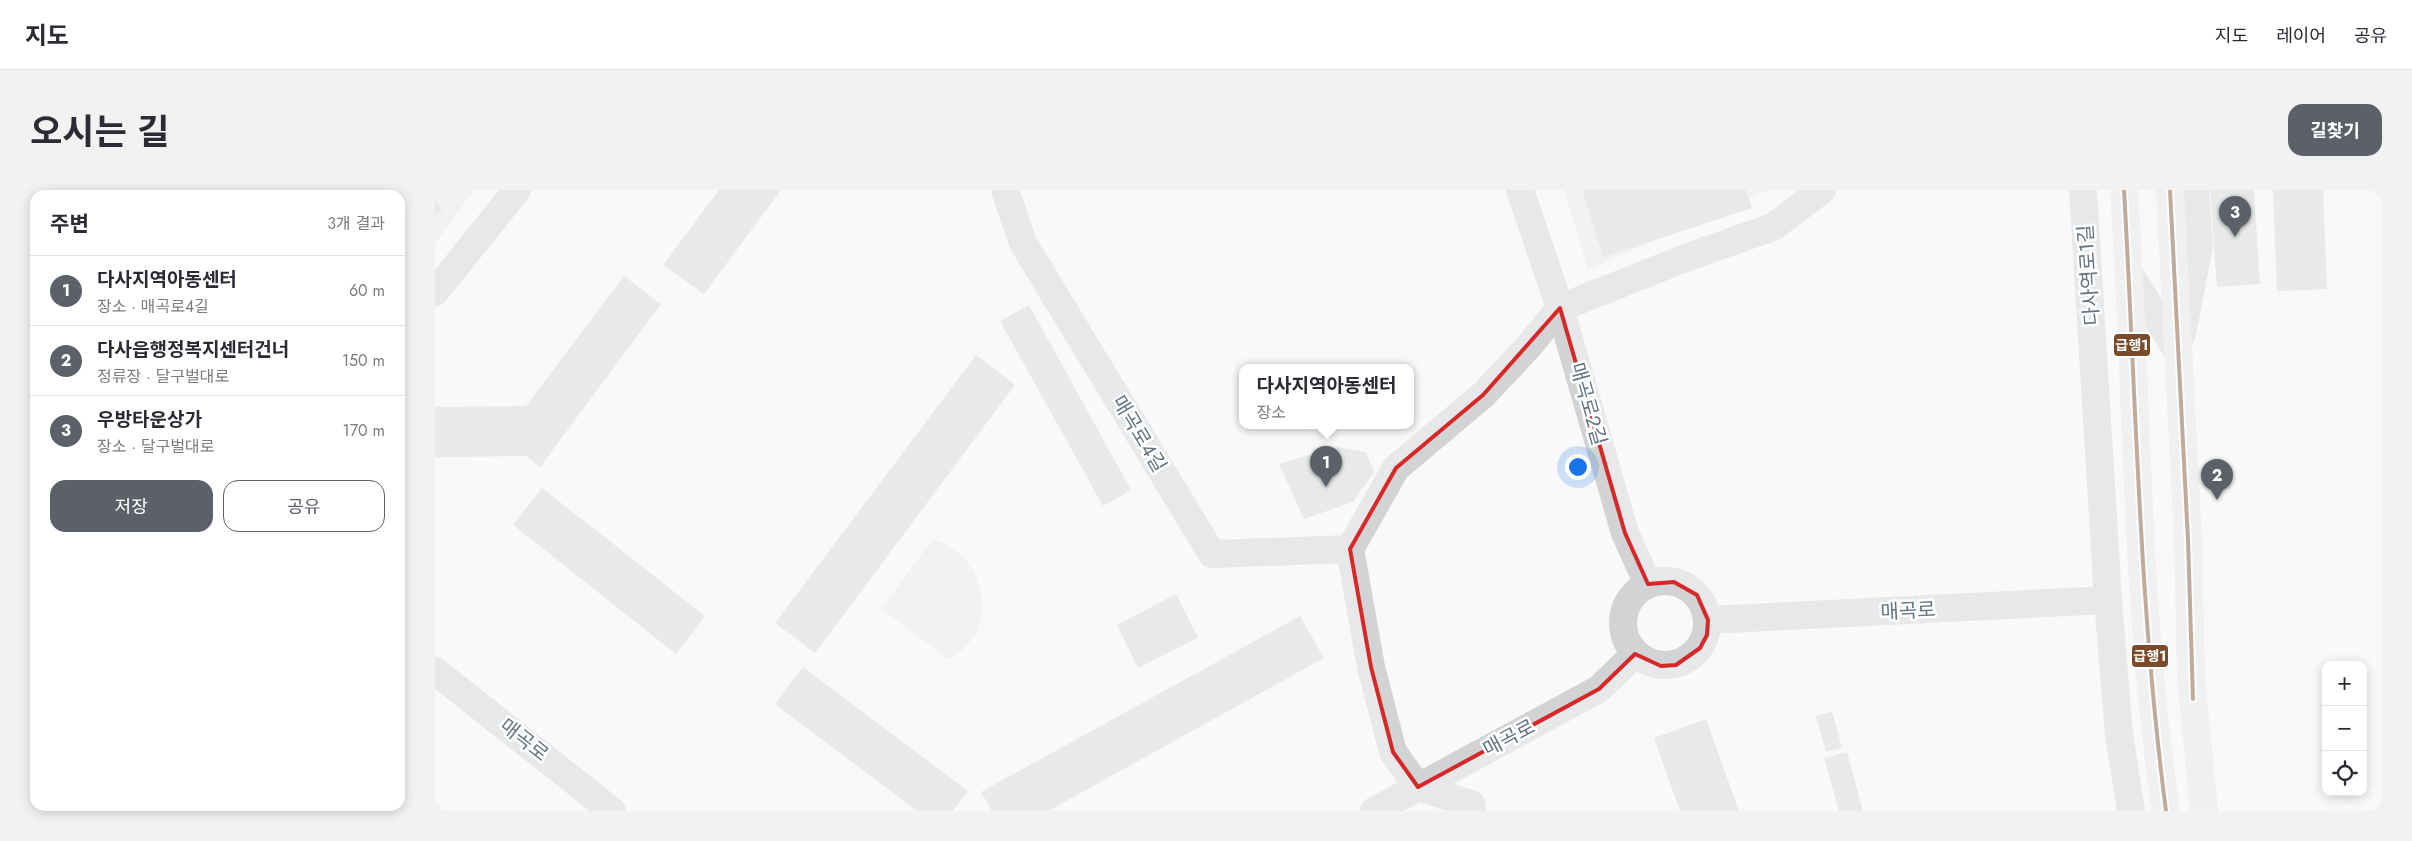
<!DOCTYPE html>
<html lang="ko">
<head>
<meta charset="utf-8">
<style>
	body { margin:0; font-family:Jost,"Noto Sans KR",sans-serif; background:#f2f2f3; color:#2b2b33 }
	.controls { position:absolute; right:15px; bottom:15px; display:grid; overflow:hidden; border-radius:10px; box-shadow:0 2px 12px #0003 }
	.controls button { width:45px; height:45px; display:grid; place-items:center; padding:0; border:0; border-bottom:1px solid #e1e1e2; background:#fff; color:#2b2b33; font:25px sans-serif }
	.you { position:absolute; left:1142px; top:276px; width:18px; height:18px; margin:-12px; border:4px solid #fff; border-radius:50%; background:#1a73e8; box-shadow:0 0 0 8px #1a73e833 }
	.badge { display:grid; place-items:center; width:32px; height:32px; border-radius:50%; background:#5c6169; color:#fff; font-size:16px; font-weight:700 }
	.pin { position:absolute; translate:-50% -41px; filter:drop-shadow(0 1px 2px #0008) }
	.pin::after { content:''; position:absolute; top:26px; width:18px; height:15px; background:inherit; clip-path:polygon(0 0,100% 0,50% 100%) }
	.popup { position:absolute; left:804px; top:174px; width:175px; height:65px; box-sizing:border-box; display:grid; place-content:center; border-radius:10px; background:#fff; filter:drop-shadow(0 1px 4px #0005); font-size:16px; white-space:nowrap; color:#7c7c81 }
	.popup b { font-size:19px; color:#2b2b33 }
	.popup::after { content:''; position:absolute; left:50%; top:100%; margin-left:-10px; border:10px solid transparent; border-top-color:#fff }
	.list { margin:0; padding:0; list-style:none }
	h2 { display:flex; justify-content:space-between; align-items:center; height:65px; margin:0; padding:0 20px; font-size:21px }
	h2 small { font-size:16px; font-weight:400; color:#7c7c81 }
	.list li { display:grid; grid-template-columns:32px 1fr auto; gap:15px; align-items:center; box-sizing:border-box; height:70px; padding:0 20px; border-top:1px solid #e1e1e2 }
	.list b { display:block; font-size:19px; white-space:nowrap }
	.list p { margin:0; font-size:16px; white-space:nowrap; color:#7c7c81 }
	.list em { font-size:16px; font-style:normal; color:#7c7c81 }
	.actions { display:flex; gap:10px; padding:15px 20px }
	.actions a { flex:1; padding:11px 0; border:1px solid #5c6169; border-radius:15px; text-align:center; font-size:18px; color:#5c6169 }
	.actions .main { background:#5c6169; color:#fff }
	.icon { flex:none; width:28px; height:28px; fill:none; stroke:currentColor; stroke-width:2; stroke-linecap:round; stroke-linejoin:round }
	.map { position:relative; flex:none; width:1947px; height:621px; overflow:hidden; border-radius:15px }
	header { display:flex; align-items:center; gap:30px; box-sizing:border-box; height:70px; padding:0 25px; background:#fff; border-bottom:1px solid #e1e1e2 }
	header strong { font-size:24px }
	nav { display:flex; gap:28px; margin-inline-start:auto; font-size:18px }
	.intro { display:flex; align-items:center; justify-content:space-between; box-sizing:border-box; height:120px; padding:0 30px }
	h1 { margin:0; font-size:35px }
	.button { padding:12px 22px; border-radius:15px; background:#5c6169; color:#fff; font-size:18px; font-weight:700 }
	main { display:flex; gap:30px; padding:0 30px }
	aside { flex:1; background:#fff; border-radius:15px; box-shadow:0 2px 12px #0003 }
	.map>svg:first-child { display:block }
	.built { fill:#e8e9e9 }
	.green { fill:#e8ece7 }
	.building { fill:#d2d4d5 }
	.lines { fill:none; stroke-linecap:round; stroke-linejoin:round }
	.minor { stroke:#d1d3d4; stroke-width:28 }
	.major { stroke:#e3e4e5; stroke-width:28 }
	.bus-1-casing { stroke:#fff; stroke-width:8 }
	.bus-1 { stroke:#7a4b2a; stroke-width:4 }
	.marked { fill:none; stroke:#d62828; stroke-width:4; stroke-linejoin:round }
	.labels { text-anchor:middle; dominant-baseline:central; stroke-width:5; stroke-linejoin:round; paint-order:stroke }
	.street-label { font-size:20px; fill:#647483; stroke:#fff }
	.line-badge { stroke:#fff; stroke-width:2 }
	.badge-label { font-size:14px; text-anchor:middle; font-weight:bold; fill:#fff }
</style>
</head>
<body>
<header>
<strong>지도</strong>
<nav><a>지도</a><a>레이어</a><a>공유</a></nav>
</header>
<div class="intro"><h1>오시는 길</h1><a class="button">길찾기</a></div>
<main>
<aside>
<h2>주변<small>3개 결과</small></h2>
<ul class="list">
<li><span class="badge">1</span><div><b>다사지역아동센터</b><p>장소 · 매곡로4길</p></div><em>60 m</em></li>
<li><span class="badge">2</span><div><b>다사읍행정복지센터건너</b><p>정류장 · 달구벌대로</p></div><em>150 m</em></li>
<li><span class="badge">3</span><div><b>우방타운상가</b><p>장소 · 달구벌대로</p></div><em>170 m</em></li>
</ul>
<div class="actions"><a class="main">저장</a><a>공유</a></div>
</aside>
<div class="map">
<svg width="1947" height="621" viewBox="0 0 1947 621">
	<rect width="100%" height="100%" fill="#f9f9f9"/>
	<g class="built">
		<path d="M0,0h39l-39,54z"/>
		<path d="M1129,0h204l-180,80z"/>
	</g>
	<path class="green" d="M498,349c55,17 70,93 15,120l-67,-50z"/>
	<g class="building">
		<path d="M284,0h62l-77,104 -41,-29z"/>
		<path d="M1147,0h164l6,18 -149,49z"/>
		<path d="M1775,0h44l6,94 -43,3z"/>
		<path d="M1838,0h50l4,99 -50,2z"/>
		<path d="M0,10l7,11 -7,4z"/>
		<path d="M189,86l37,28 -121,163 -14,-11 -91,1v-50l91,-1z"/>
		<path d="M594,115l102,185 -28,16 -103,-185z"/>
		<path d="M541,165l39,30 -200,268 -40,-30z"/>
		<path d="M902,257l29,5 8,20 -21,30 -49,17 -25,-55z"/>
		<path d="M107,298l163,128 -29,38 -163,-129z"/>
		<path d="M741,404l22,44 -60,30 -21,-43z"/>
		<path d="M865,426l24,42 -276,153h-56l-11,-19z"/>
		<path d="M368,477l165,124 -15,20h-36l-142,-107z"/>
		<path d="M1397,522l10,36 -16,4 -10,-36z"/>
		<path d="M1271,529l33,92h-59l-26,-73z"/>
		<path d="M1412,562l16,59h-24l-15,-53z"/>
	</g>
	<g class="lines">
		<g class="minor">
			<path d="M570,0l18,53 189,311 138,-5 21,118 22,85 25,35 53,17 1,7"/>
			<path d="M1085,0l40,118 65,225 23,51"/>
			<path d="M1648,0l25,410 11,134 12,77"/>
			<path d="M1695,85l48,77"/>
			<path d="M0,102l82,-102"/>
			<path d="M1747,144l17,-89 -4,-55"/>
			<path d="M915,359l46,-81 87,-73 46,-49 31,-38 128,-51 85,-30 49,-37"/>
			<circle cx="1230" cy="433" r="42"/>
			<path d="M1273,430l400,-20"/>
			<path d="M0,481l177,140"/>
			<path d="M939,621l225,-122 36,-35"/>
		</g>
		<g class="major">
			<path d="M1689,0c14,207 11,416 42,621"/>
			<path d="M1735,0l18,350 3,137 13,134"/>
		</g>
		<g class="bus-1-casing">
			<g id="bus-1">
				<path d="M1689,0c12,207 15,415 42,621"/>
				<path d="M1735,0l18,350 5,159"/>
			</g>
		</g>
		<use href="#bus-1" class="bus-1"/>
	</g>
	<path d="M0 0H1947V621H0ZM1125,118l65,225 23,51 26,-2 23,13 11,25 -1,15 -7,13 -24,17 -15,1 -26,-12 -36,35 -181,98 -25,-35 -22,-85 -21,-118 46,-81 87,-73z" fill="#f9f9f9" fill-opacity=".55" fill-rule="evenodd"/>
	<path class="marked" d="M1125,118l65,225 23,51 26,-2 23,13 11,25 -1,15 -7,13 -24,17 -15,1 -26,-12 -36,35 -181,98 -25,-35 -22,-85 -21,-118 46,-81 87,-73z"/>
	<g class="labels">
		<g class="street-label">
			<text transform="translate(1654 85) rotate(-94)">다사역로1길</text>
			<text transform="translate(1153 214) rotate(74)">매곡로2길</text>
			<text transform="translate(704 244) rotate(59)">매곡로4길</text>
			<text transform="translate(1473 421) rotate(-3)">매곡로</text>
			<text transform="translate(1074 548) rotate(-28)">매곡로</text>
			<text transform="translate(89 550) rotate(38)">매곡로</text>
		</g>
	</g>
	<g class="line-badge">
		<rect x="1678" y="143" width="38" height="24" rx="5" fill="#7a4b2a"/>
		<rect x="1696" y="454" width="38" height="24" rx="5" fill="#7a4b2a"/>
	</g>
	<g class="badge-label">
		<text x="1697" y="160">급행1</text>
		<text x="1715" y="471">급행1</text>
	</g>
</svg>
<div class="controls">
<button>+</button>
<button>−</button>
<button><svg class="icon" aria-label="locate" viewBox="0 0 24 24"><circle cx="12" cy="12" r="6"/><path d="M12 2v4M12 18v4M2 12h4M18 12h4"/></svg></button>
</div>
<div class="you"></div>
<div class="pin badge" style="left:891px;top:297px">1</div>
<div class="popup"><b>다사지역아동센터</b>장소</div>
<div class="pin badge" style="left:1782px;top:310px">2</div>
<div class="pin badge" style="left:1800px;top:47px">3</div>
</div>
</main>
</body>
</html>
